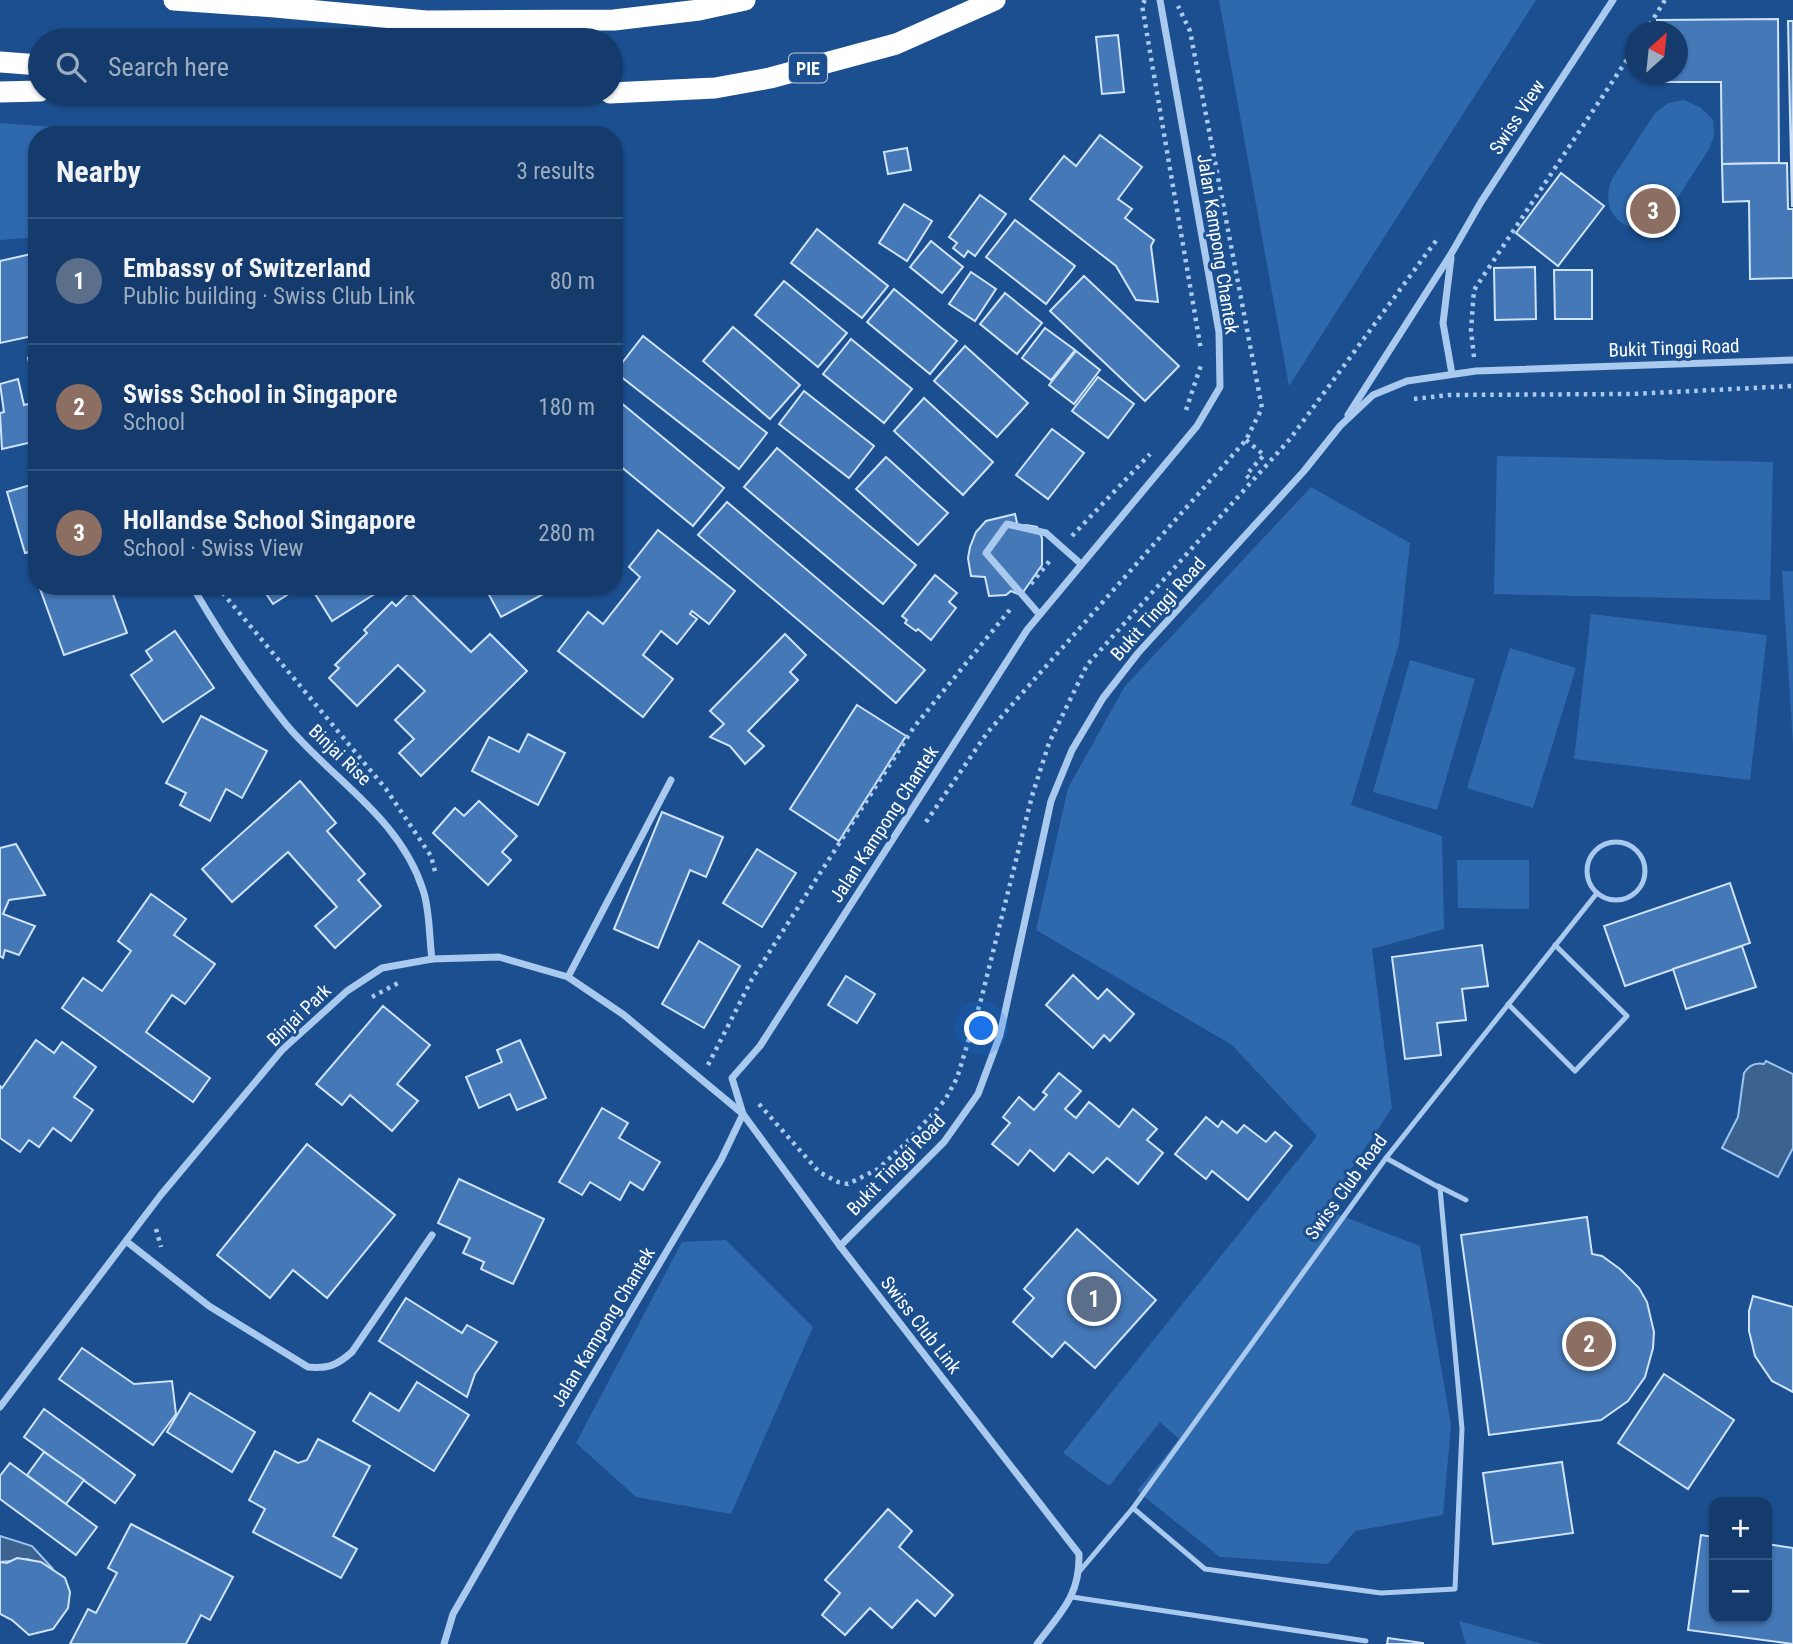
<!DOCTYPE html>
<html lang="en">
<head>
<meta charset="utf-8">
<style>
	body { margin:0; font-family:"Roboto Condensed",sans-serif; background:#214673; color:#f1f3f6 }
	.controls { position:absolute; right:21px; bottom:21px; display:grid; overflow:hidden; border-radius:14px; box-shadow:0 2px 5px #0004 }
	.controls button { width:63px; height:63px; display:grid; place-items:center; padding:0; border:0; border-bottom:2px solid #33557e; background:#143b6b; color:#f1f3f6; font:35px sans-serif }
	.compass { position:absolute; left:1625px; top:21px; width:63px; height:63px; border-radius:50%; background:#143b6b; box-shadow:0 2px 5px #0004; rotate:27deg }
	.you { position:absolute; left:982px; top:1029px; width:24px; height:24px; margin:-18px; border:5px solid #fff; border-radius:50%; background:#1a73e8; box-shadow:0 0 0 10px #1a73e833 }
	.badge { display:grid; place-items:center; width:46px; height:46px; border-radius:50%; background:#ea580c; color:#fff; font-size:23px; font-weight:700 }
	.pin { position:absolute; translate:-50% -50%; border:4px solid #fff; box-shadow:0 2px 7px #0006 }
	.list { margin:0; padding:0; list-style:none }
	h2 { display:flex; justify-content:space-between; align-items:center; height:91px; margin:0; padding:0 28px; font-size:30px }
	h2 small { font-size:23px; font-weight:400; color:#9dadc1 }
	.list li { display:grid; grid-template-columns:46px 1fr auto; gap:21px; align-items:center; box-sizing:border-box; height:126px; padding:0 28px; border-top:2px solid #33557e }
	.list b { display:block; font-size:26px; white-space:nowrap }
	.list p { margin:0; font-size:23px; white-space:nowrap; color:#9dadc1 }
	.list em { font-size:23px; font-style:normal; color:#9dadc1 }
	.icon { flex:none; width:38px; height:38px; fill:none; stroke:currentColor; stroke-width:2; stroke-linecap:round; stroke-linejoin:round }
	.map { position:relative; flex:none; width:1793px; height:1644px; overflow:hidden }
	.search { position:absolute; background:#143b6b; box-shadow:0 2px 5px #0004; left:28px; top:28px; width:595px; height:77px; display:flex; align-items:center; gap:18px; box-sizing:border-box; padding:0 24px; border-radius:38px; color:#9dadc1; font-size:26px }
	.panel { position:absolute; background:#143b6b; box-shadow:0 2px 5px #0004; left:28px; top:126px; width:595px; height:469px; border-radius:28px }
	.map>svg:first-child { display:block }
	.green { fill:#2e69ad }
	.water { fill:#3c6290; stroke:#9cc4f0; stroke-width:2 }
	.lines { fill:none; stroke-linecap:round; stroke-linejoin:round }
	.stream { stroke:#9cc4f0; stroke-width:8 }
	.building { fill:#4478b7; stroke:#cfe3fa; stroke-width:2 }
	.path { stroke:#a9c9ee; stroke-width:4.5; stroke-dasharray:3.5 5; stroke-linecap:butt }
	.service { stroke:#a9c9ee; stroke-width:5 }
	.minor { stroke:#a9c9ee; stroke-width:7 }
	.motorway { stroke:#fff; stroke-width:21 }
	.labels { text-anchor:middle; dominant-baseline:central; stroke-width:6; stroke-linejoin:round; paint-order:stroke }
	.shield { fill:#1b4f8f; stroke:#bbcadd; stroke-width:2 }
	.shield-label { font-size:18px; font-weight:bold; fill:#fff }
	.street-label { font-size:19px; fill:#fff; stroke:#1b4f8f }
</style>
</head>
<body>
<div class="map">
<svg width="1793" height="1644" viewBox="0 0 1793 1644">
	<rect width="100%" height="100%" fill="#1b4f8f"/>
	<g class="green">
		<path d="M1219,0h317l-247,386z"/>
		<path d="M1684,100l16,7 13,13 1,16 -5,13 -42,65c-29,32 -72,4 -55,-35l43,-66 13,-10z"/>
		<path d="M0,123l165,12h-128v102l-37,3z"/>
		<path d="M1497,456l276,6 -3,138 -276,-6z"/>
		<path d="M1311,487l99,56 -11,101 -48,161 91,31 2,93 -72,20 20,159 -68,101 96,37 31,179 -8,90 -88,16 -27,33 -108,-7 -83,-66 42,-52 -19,-17 -51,64 -46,-33 254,-317 -85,-91 -196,-115 32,-142 57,-102z"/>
		<path d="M1782,571h11v173z"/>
		<path d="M1591,614l176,21 -17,145 -176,-21z"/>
		<path d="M1510,648l66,20 -43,140 -66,-20z"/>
		<path d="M1410,660l65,19 -38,131 -64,-18z"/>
		<path d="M1457,860h72v49l-71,-1z"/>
		<path d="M726,1240l87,87 -82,187 -95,-17 -60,-54 106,-201z"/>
		<path d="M1459,1621l84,23h-77z"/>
	</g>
	<g class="water">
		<path d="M1766,1061l27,13v74l-15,29 -56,-29 16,-31 6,-44c5,-8 11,-11 20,-9z"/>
		<path d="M0,1536l32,10 21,23 -25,-10 -28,3z"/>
	</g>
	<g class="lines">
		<path class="stream" d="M64,131l1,4"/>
	</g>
	<g class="building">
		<path d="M1778,19l1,144 -57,1 -1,-82h-64v-8h21v-42h-21v-12z"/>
		<path d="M1788,21h5l-1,186z"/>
		<path d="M1118,35l6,57 -22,2 -6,-57z"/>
		<path d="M1100,135l42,32 -24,32 14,10 -7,9 29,22 -3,6 7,56 -22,-2 -20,-34 -86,-67 34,-43 12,10z"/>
		<path d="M907,148l4,22 -23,4 -4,-22z"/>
		<path d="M1787,163l1,46h5v69l-43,1 -1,-78 -26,1 -1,-38z"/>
		<path d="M1561,173l43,33 -46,60 -42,-33z"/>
		<path d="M980,195l26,19 -31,42 -7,-5 -4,6 -11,-9 4,-5 -8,-6z"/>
		<path d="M904,204l28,17 -25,40 -28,-18z"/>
		<path d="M1015,220l60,46 -29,38 -60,-47z"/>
		<path d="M817,229l71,57 -26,32 -71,-55z"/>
		<path d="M931,241l32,26 -21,26 -32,-26z"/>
		<path d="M31,254l6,25v56l-37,8v-82z"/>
		<path d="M1535,267l1,52 -41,1 -1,-52z"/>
		<path d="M1554,270h38v49h-37z"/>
		<path d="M971,272l25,17 -21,32 -26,-17z"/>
		<path d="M1084,276l95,90 -34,35 -95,-90z"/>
		<path d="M784,281l63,52 -29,34 -63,-52z"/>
		<path d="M894,289l63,52 -27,33 -63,-52z"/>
		<path d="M1005,293l37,30 -25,31 -37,-30z"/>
		<path d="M733,327l67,58 -30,34 -67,-58z"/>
		<path d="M1045,328l30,22 -24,30 -29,-22z"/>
		<path d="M643,336l124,97 -28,36 -124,-97z"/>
		<path d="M851,339l61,50 -28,34 -61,-49z"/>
		<path d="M965,346l63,57 -31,34 -63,-56z"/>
		<path d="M1076,351l24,19 -26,34 -25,-19z"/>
		<path d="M37,356v42l-9,-40z"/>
		<path d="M1098,377l36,27 -26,34 -36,-27z"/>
		<path d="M18,379l6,26 13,-3v39l-35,8 -2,-36 4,-1 -4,-28z"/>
		<path d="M804,391l70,55 -25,32 -70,-54z"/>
		<path d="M614,397l110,91 -31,38 -79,-65z"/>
		<path d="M924,398l69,64 -30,33 -69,-64z"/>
		<path d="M1052,429l32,24 -36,46 -32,-24z"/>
		<path d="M777,448l139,117 -33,39 -139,-117z"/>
		<path d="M886,457l62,56 -30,32 -62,-56z"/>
		<path d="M37,483v67l-12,3 -18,-61z"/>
		<path d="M727,502l198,168 -29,33 -198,-168z"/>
		<path d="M1015,514l3,13 8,-2 11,2 5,11v27l-21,30 -10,-4 -5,4 -17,1 -4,-19 -14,-1 -3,-18 2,-11 6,-15 10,-11z"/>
		<path d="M658,530l77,61 -26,33 -17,-13 -2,3 7,5 -20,25 -16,-13 -18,24 30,24 -30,38 -85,-66 30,-39 15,12 37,-47 -11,-10z"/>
		<path d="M935,575l22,18 -8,9 7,6 -25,32 -13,-11 -2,2 -11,-8 2,-3 -5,-4z"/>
		<path d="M39,586h71l17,47 -63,22z"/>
		<path d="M261,586h40l-28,18z"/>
		<path d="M317,586h66l1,2 -52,33 -20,-32z"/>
		<path d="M500,586h58l-57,31 -13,-24z"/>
		<path d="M410,592l61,60 19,-18 37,37 -106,105 -22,-23 15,-14 -19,-19 30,-29 -27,-26 -41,41 -28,-28 10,-10 -4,-3 32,-32 -3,-3 28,-28 4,4z"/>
		<path d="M175,631l39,57 -51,34 -32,-47 21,-15 -6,-9z"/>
		<path d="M785,634l21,21 -16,17 8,8 -50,51 16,15 -19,18 -15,-18 -20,-9 14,-13 -14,-13z"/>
		<path d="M857,705l49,31 -67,105 -49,-32z"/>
		<path d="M201,716l66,35 -25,47 -16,-9 -16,32 -30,-16 6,-12 -20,-10z"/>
		<path d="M528,734l37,19 -27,52 -66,-34 17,-34 30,15z"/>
		<path d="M300,781l36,42 -9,8 38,43 -7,6 23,26 -46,42 -20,-22 22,-19 -49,-55 -56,50 -30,-33z"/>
		<path d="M479,801l38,35 -15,16 9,8 -23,25 -55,-52 22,-25 9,8z"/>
		<path d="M662,812l61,25 -17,40 -16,-7 -32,78 -44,-19z"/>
		<path d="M16,844l29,51 -36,5 -6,14 32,12 -16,29 -14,-5 -2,8 -3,-2v-108z"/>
		<path d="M757,849l39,24 -34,54 -39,-24z"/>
		<path d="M1730,883l20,60 -125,43 -21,-60z"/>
		<path d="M151,894l35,25 -12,16 41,29 -30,40 -13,-9 -26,37 64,46 -17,24 -131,-94 21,-30 19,13 29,-40 -13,-10z"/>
		<path d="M699,941l41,25 -36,62 -42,-24z"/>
		<path d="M1482,945l6,41 -26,3 4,31 -29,3 4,32 -36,4 -13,-102z"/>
		<path d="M1742,946l14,41 -70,22 -13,-40z"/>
		<path d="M1073,975l25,24 9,-10 27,25 -24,27 -6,-6 -11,13 -47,-43z"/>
		<path d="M846,976l29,18 -18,29 -29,-18z"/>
		<path d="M383,1006l47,39 -33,39 21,17 -26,30 -42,-36 -8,10 -26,-21z"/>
		<path d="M36,1040l18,13 8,-11 34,25 -22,30 19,13 -22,31 -18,-13 -14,19 -10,-7 -9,12 -20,-14v-52l2,2z"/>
		<path d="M520,1040l26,58 -29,12 -7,-16 -31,14 -13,-31 36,-15 -5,-12z"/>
		<path d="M1059,1073l22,18 -16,18 11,9 13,-16 30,25 14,-18 24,20 -10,11 16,13 -25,31 -31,-26 -14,15 -24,-20 -15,18 -24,-21 -12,15 -26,-21 18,-21 -7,-6 16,-20 15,13 13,-15 -4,-3z"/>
		<path d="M602,1108l26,15 -9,15 41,24 -17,28 -13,-8 -10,18 -30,-18 -8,13 -23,-13z"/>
		<path d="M1206,1117l12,10 4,-6 15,12 7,-8 22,17 9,-10 17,14 -44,54 -36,-29 -6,8 -31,-25z"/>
		<path d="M307,1144l88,71 -68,83 -34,-28 -23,28 -53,-43z"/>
		<path d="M459,1179l85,40 -31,65 -32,-15 3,-7 -21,-9 7,-15 -32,-15z"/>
		<path d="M1587,1217l5,37 10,2 18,13 19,19 8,14 7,30 -1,16 -8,29 -17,24 -27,19 -112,15 -28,-200z"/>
		<path d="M1077,1229l79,71 -61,68 -30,-26 -13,15 -39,-35 21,-24 -10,-9z"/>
		<path d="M1753,1296l40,11v85l-21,-11 -17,-25 -6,-25v-20z"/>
		<path d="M406,1298l56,35 5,-8 30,17 -22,32 -8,23 -88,-56z"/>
		<path d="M82,1348l52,36 38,-3 4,33 -23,31 -94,-66z"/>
		<path d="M1664,1374l70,46 -46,69 -70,-46z"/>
		<path d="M417,1382l52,33 -35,56 -81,-50 17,-28 29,18z"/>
		<path d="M190,1393l65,39 -23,40 -65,-40z"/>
		<path d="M44,1409l91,66 -20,28 -91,-66z"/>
		<path d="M318,1439l52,27 -37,70 24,13 -16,29 -88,-46 12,-23 -16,-9 26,-49 23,12 9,-3z"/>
		<path d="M44,1452l40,28 -18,24 -39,-29z"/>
		<path d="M1562,1462l11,71 -80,11 -10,-71z"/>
		<path d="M10,1463l87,64 -21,28 -76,-56v-23z"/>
		<path d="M888,1509l24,22 -13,16 54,48 -18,21 -18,-16 -25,28 -22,-20 -25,27 -23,-20 18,-22 -15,-13z"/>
		<path d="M131,1524l102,53 -23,43 -9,-5 -15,29h-116l18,-35 8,4 21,-40 -9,-5z"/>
		<path d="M1701,1535l13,2v81h53v-74l26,4v96l-105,-14z"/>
		<path d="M17,1558l24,4 24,16 5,14 -2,16 -15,21 -24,6 -17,-15 -12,-6v-52l7,1z"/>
		<path d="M1388,1638l35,5v1h-36z"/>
	</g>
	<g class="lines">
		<g class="path">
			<path d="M1145,0l-3,5 59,345"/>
			<path d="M1645,32l20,-32"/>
			<path d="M1474,357l-3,-27 3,-40 162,-244"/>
			<path d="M1414,399l35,-4 183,-1 161,-8"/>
			<path d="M1186,410l16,-48"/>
			<path d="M1246,440l18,15 -18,20 6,6"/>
			<path d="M1072,536l78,-82"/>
			<path d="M1031,584l21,-26"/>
			<path d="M217,586l169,203 45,67 5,19"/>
			<path d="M926,822l61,-89 259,-293 16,-32 -72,-377 -12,-25"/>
			<path d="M372,997l26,-14"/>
			<path d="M708,1065l44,-86 162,-252 98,-120"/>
			<path d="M759,1104l60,68 19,10 10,2 30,-15 28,-26 39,-43 12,-22 24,-78 51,-204 17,-53 38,-78 203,-226 148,-201"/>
			<path d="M156,1229l5,18"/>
		</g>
		<g class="service">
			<circle cx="1616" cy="871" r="29"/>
			<path d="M1508,1004l67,67 52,-55 -72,-71"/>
			<path d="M1438,1186l28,14"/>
			<path d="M1133,1508l72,61 176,24 74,-4 7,-160 -22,-241 -54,-30"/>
			<path d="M1079,1572l54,-64 253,-350 211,-265"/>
			<path d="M1072,1597l294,44"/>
		</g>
		<g class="minor">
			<path d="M1451,258l-8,65 9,51"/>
			<path d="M1348,415l103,-161 30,-52 132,-202"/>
			<path d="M192,586c28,48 58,94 93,137 46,56 115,94 138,167 7,20 6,47 9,69"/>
			<path d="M1039,614l-53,-61 21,-29 39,9 35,31"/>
			<path d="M568,977l103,-197"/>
			<path d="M126,1241l83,65 99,61c21,2 29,-2 44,-15l80,-117"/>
			<path d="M840,1246l104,-104 34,-48 22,-59 51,-234 21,-51 31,-52 35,-45 166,-182 36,-45 33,-31 34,-14 69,-10 317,-11"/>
			<path d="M0,1407l160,-211 122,-146 65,-59 35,-23 50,-9 67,-2 69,20 56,38 119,99 97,132 239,308c1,42 -18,58 -42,90"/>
			<path d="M444,1644l9,-30 58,-101 210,-353 22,-46 -11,-36 28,-32 267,-416 170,-204 23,-39 -1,-55 -59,-332"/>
		</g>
		<g class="motorway">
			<path d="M174,0l101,7 151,14 188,-1 85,-10 46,-10"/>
			<path d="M0,62l40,3"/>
			<path d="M0,92l40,-1"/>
			<path d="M610,93l105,-5 55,-10 126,-34 99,-44"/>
		</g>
	</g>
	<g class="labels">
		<rect class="shield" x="789" y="53.5" width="38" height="29" rx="5"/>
		<g class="shield-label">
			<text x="808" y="68">PIE</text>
		</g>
		<g class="street-label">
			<text transform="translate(1517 117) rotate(-57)">Swiss View</text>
			<text transform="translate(1218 244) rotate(81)">Jalan Kampong Chantek</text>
			<text transform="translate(1674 348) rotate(-2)">Bukit Tinggi Road</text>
			<text transform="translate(1158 609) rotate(-48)">Bukit Tinggi Road</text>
			<text transform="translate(340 755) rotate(44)">Binjai Rise</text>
			<text transform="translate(884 824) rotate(-57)">Jalan Kampong Chantek</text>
			<text transform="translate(299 1015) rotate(-44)">Binjai Park</text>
			<text transform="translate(896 1165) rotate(-46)">Bukit Tinggi Road</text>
			<text transform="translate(1346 1187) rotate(-54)">Swiss Club Road</text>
			<text transform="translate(921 1325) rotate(52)">Swiss Club Link</text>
			<text transform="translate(603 1327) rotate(-59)">Jalan Kampong Chantek</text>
		</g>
	</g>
</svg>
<div class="controls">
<button>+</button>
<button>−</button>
</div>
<svg class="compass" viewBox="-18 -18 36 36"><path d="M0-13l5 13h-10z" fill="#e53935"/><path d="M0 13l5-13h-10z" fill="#9dadc1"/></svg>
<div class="you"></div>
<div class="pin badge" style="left:1094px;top:1299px;background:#5c6f8a">1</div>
<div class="pin badge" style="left:1589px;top:1344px;background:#8d6e63">2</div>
<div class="pin badge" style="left:1653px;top:211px;background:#8d6e63">3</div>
<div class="search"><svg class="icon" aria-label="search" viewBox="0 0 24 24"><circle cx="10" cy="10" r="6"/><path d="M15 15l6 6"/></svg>Search here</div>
<section class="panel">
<h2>Nearby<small>3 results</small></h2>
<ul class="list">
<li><span class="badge" style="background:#5c6f8a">1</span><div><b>Embassy of Switzerland</b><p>Public building · Swiss Club Link</p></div><em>80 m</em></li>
<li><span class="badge" style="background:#8d6e63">2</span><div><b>Swiss School in Singapore</b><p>School</p></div><em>180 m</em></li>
<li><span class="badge" style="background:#8d6e63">3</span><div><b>Hollandse School Singapore</b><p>School · Swiss View</p></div><em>280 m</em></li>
</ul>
</section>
</div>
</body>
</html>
